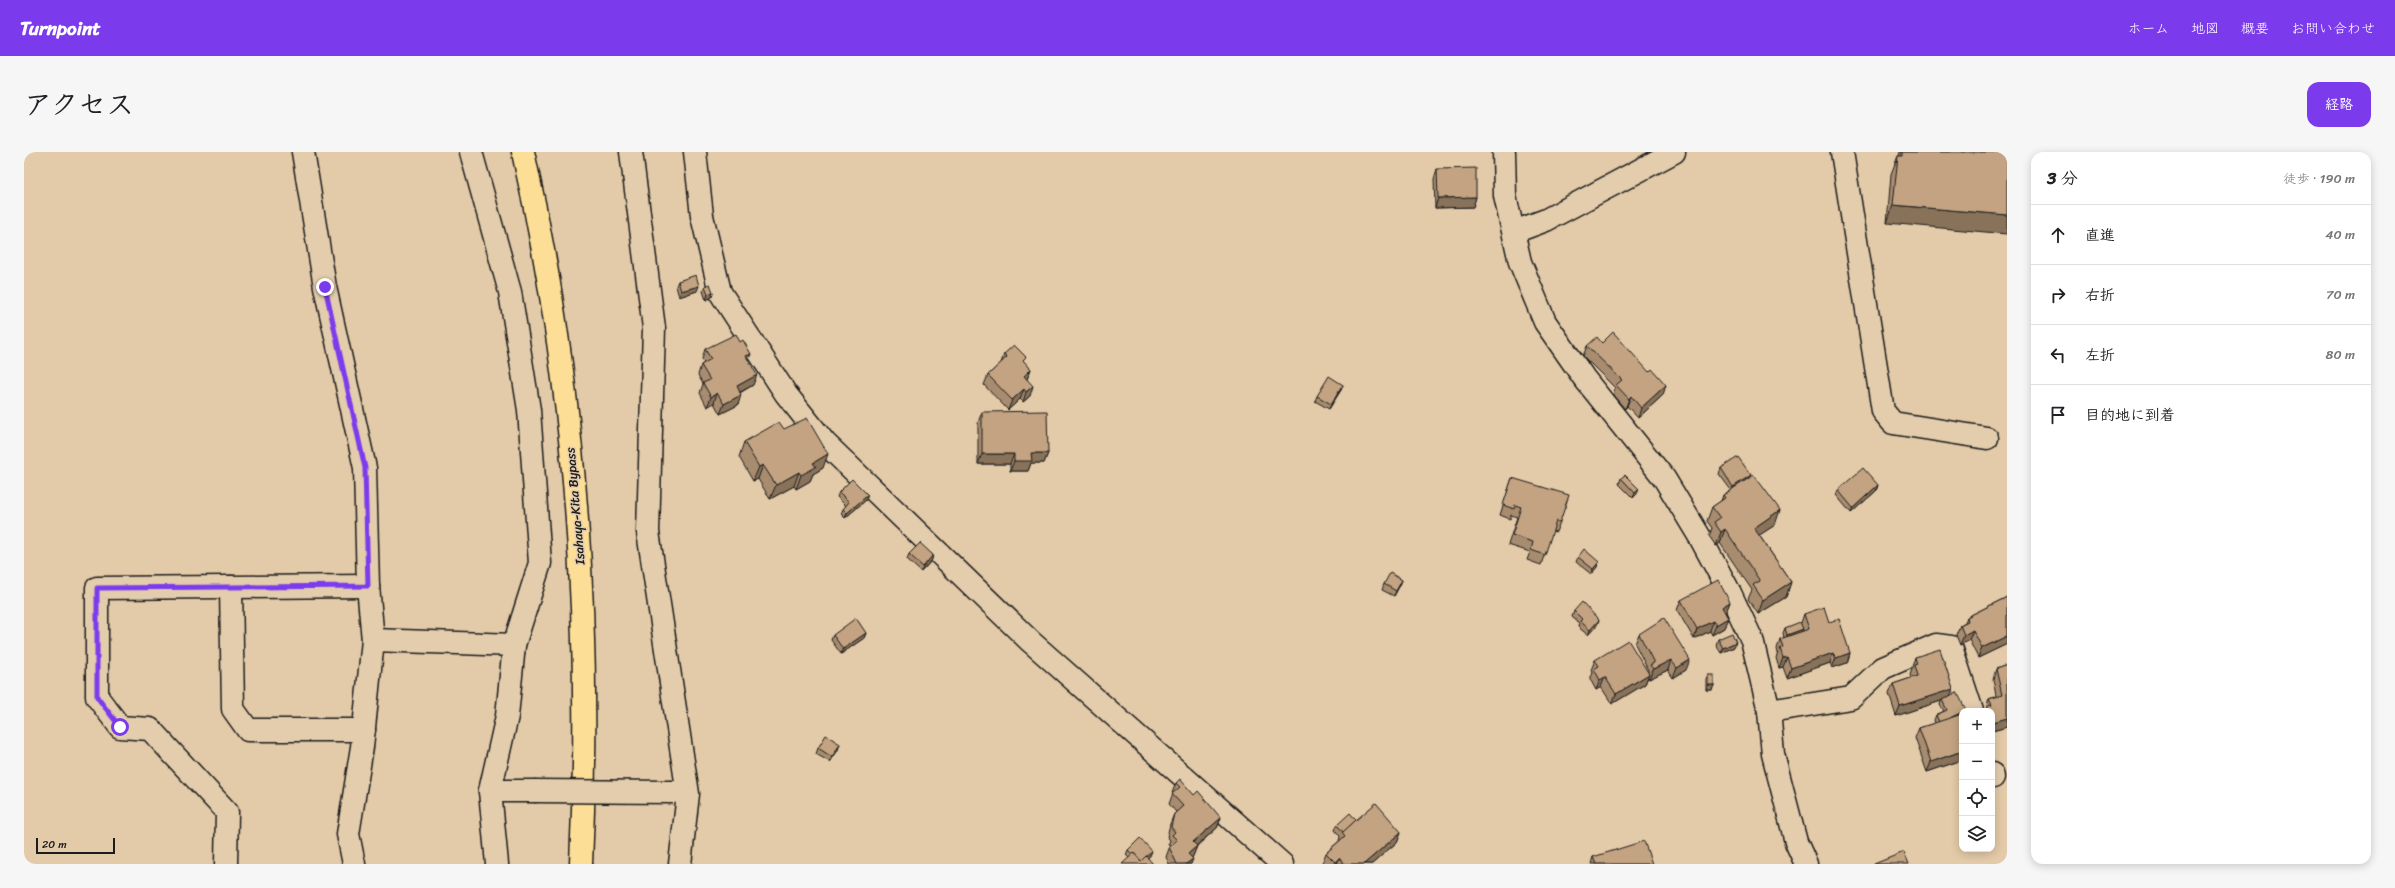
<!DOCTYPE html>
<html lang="ja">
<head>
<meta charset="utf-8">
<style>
	body { margin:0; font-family:Sriracha,"Klee One",sans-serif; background:#f6f6f6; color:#202124 }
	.controls { position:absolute; right:12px; bottom:12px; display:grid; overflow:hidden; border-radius:8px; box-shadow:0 2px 10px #0003 }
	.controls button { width:36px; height:36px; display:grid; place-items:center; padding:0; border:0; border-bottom:1px solid #e0e0e0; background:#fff; color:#202124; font:20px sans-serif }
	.scale { position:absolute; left:12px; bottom:10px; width:79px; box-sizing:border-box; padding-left:4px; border:2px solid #1c1c1c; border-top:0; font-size:11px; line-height:14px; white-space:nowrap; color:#1c1c1c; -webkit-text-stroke:3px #e3cdad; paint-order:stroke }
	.stop { position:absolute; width:12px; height:12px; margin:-9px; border:3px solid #7c3aed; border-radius:50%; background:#fff }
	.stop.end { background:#7c3aed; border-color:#fff; box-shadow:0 1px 4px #0008 }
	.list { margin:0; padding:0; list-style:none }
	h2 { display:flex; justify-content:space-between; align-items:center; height:52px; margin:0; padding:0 16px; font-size:17px }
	h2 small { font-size:13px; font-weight:400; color:#757577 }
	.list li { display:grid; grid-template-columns:26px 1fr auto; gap:12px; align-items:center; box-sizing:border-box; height:60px; padding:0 16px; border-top:1px solid #e0e0e0 }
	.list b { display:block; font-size:15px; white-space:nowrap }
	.list em { font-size:13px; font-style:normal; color:#757577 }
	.icon { flex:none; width:22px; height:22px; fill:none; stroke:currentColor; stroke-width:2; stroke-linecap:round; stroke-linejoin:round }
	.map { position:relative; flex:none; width:1983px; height:712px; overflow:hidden; border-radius:12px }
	header { display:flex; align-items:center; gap:24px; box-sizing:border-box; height:56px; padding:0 20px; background:#7c3aed; color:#fff }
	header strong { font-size:19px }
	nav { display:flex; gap:22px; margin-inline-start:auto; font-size:14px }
	.intro { display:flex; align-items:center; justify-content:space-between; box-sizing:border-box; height:96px; padding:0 24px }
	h1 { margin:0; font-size:28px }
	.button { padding:10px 18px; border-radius:12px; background:#7c3aed; color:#fff; font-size:14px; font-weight:700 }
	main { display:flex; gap:24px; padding:0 24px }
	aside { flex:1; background:#fff; border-radius:12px; box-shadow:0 2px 10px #0003 }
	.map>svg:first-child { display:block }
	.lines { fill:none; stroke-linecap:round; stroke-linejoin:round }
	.street-casing { stroke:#1c1c1c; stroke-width:25 }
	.highway-casing { stroke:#1c1c1c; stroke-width:25 }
	.street { stroke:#e3cdad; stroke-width:22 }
	.highway { stroke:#fdde96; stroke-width:22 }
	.street-bridge-casing { stroke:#1c1c1c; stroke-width:25; stroke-linecap:butt }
	.street-bridge { stroke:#e3cdad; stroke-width:22 }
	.wall { fill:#a88c6f; stroke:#1c1c1c }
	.shaded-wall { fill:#88725a; stroke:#1c1c1c }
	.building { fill:#c3a381; stroke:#1c1c1c }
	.route { stroke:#7c3aed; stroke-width:5 }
	.labels { text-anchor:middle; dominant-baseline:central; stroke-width:3; stroke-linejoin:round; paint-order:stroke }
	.street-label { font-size:13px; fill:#1c1c1c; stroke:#e3cdad }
</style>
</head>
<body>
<header>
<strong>Turnpoint</strong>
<nav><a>ホーム</a><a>地図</a><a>概要</a><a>お問い合わせ</a></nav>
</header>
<div class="intro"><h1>アクセス</h1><a class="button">経路</a></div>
<main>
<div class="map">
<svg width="1983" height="712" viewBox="0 0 1983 712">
	<rect width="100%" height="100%" fill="#e3caa8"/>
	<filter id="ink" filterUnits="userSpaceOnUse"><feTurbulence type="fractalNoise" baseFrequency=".025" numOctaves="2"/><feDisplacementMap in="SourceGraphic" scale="8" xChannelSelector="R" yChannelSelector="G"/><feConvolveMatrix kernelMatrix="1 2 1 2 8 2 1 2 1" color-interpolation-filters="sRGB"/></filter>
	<g filter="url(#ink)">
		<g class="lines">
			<g class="street-casing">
				<g id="street">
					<path d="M279,0l22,135 40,181 3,118 5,54 -11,107 -14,87 6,30"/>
					<path d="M447,0l39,140 19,118 11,153 -26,82 -7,71 -17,75 7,73"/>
					<path d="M607,0l23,176 -6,204 40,262 -8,70"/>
					<path d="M671,0l7,64 18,76 66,102 39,49 205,198 252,223"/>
					<path d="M1480,0l1,44 15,66 25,60 39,56 80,100 37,61 29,54 22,47 17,71 4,43 23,88 10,22"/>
					<path d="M1818,0l41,259 10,12 94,15"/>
					<path d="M1490,80l32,-12 128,-68"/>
					<path d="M207,435l2,122 15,21h116"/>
					<path d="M349,488l141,5"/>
					<path d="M1745,559l82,-13 32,-30 53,-23 15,2 21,64"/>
					<path d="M1968,622l1,3"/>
					<path d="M466,639h44"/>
					<path d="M202,712l1,-52 -77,-83 -30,-2 -23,-30v-109l271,-2"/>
				</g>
			</g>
			<g class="highway-casing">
				<path id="highway" d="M499,0c53,233 69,473 58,712"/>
			</g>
			<use href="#street" class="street"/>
			<use href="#highway" class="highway"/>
			<g class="street-bridge-casing">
				<path id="street-bridge" d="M510,639l139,1"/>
			</g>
			<use href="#street-bridge" class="street-bridge"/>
		</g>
		<g class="wall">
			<path d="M1876,0h107l-120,71 4,-49 7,-18h1z"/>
			<path d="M1413,17l39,28 -3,10 -38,1 -1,-29z"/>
			<path d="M654,129l19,10 -18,6 -3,-11z"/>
			<path d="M681,134l8,6 -1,5 -6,3 -3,-9z"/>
			<path d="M1578,191l61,52 -25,23 -11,-12 -2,3 -12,-14 2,-7 -32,-32 4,-10z"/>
			<path d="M681,197l44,11 4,25 -13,8 -2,12 -18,9 -6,-11 -7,4 -7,-14 3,-9 -5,-9 3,-10 3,-2 -2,-4z"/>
			<path d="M980,202l20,8 7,7 -4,10 3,17 -7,6 -3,-3 -12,11 -24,-25 4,-10 13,-12z"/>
			<path d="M1319,233l-2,5 -12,19 -14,-8 2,-5z"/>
			<path d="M958,260l66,41 -4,10h-13l-3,8h-18v-7h-32v-42z"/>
			<path d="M760,277l39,39 -10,6 -3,7 -14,8 -2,-3 -24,13 -12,-20 -5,2 -14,-24 5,-15z"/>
			<path d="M1697,316l30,7 -1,3 25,47 -16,10 32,47 -5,15 -28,17 -10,-15 4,-9 -32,-47 -4,3 -7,-10 3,-8 -5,-7 5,-14 9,-6 2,-6 8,-5 -12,-16z"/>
			<path d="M1488,326l48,44 -4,10 -4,-1 -11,34 -14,-5 3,-8 -22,-7 9,-28 -6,-2 -1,4 -10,-4z"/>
			<path d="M1597,326l16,16 -4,4 -14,-14z"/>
			<path d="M1854,333l-2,6 -25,22 -15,-18 2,-5z"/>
			<path d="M815,340l27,8 -21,18 -4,-4 2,-5 3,-3 -9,-9z"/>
			<path d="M885,402l23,6 -11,12 -14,-13z"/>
			<path d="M1554,405l21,5 -2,5 -6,7 -15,-12z"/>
			<path d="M1378,428l-2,5 -6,11 -12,-6 2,-6z"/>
			<path d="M1983,445v47l-29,14 -9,-18 -9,5 -4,-10 4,-10 5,-3 2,-5z"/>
			<path d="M1657,448l49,2 -4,10 -1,1 3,5 -4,10 -12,7 -2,-4 -16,8 -17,-29z"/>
			<path d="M1550,459l23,14 -9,10 -10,-8 1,-4 -7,-6z"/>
			<path d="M1780,462l25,8 21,31 -3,10 -15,5 -2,-5 -43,15 -4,-11 -4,1 -3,-10 2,-5 -1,-4 3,-10 4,-1 -1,-5 2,-5 16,-5z"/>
			<path d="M842,481l-2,5 -23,16 -10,-14 2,-5z"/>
			<path d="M1615,482l47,36 -13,8 -5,-8 -19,9 -1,-2 -3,7 -33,20 -11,-17 -5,3 -6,-11 3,-6 -2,-3 4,-10 53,12v-2l-13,-26z"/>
			<path d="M1694,487l16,8 -13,6 -5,-8z"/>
			<path d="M1891,505l35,38 12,16v49l-35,12 -12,-34 4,-10 16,-5 -1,-3 2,-5 8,-4 -4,-6 1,-4 -45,15 -7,-22 4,-10 18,-6 -1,-3 2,-6v-2z"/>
			<path d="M1983,513v62l-15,4v-20h-6v-2l3,-10 7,-3 -3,-17 3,-10z"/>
			<path d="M1684,523l6,10 -2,5h-6v-10z"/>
			<path d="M794,596l20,2 -8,12 -14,-8z"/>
			<path d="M1936,626h2v14l-3,-8z"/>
			<path d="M1152,631l18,12 27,23 -4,10 -20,18 -4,10 -1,2 -1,6h-22l-3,-7 4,-11 -2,-1 2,-5 -3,-3 3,-13 4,-10 2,-2 -7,-8 4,-11h-1z"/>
			<path d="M1332,668l45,12 -4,10 -25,22h-48l-2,-1 4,-10 13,-12 1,-5 -5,-6 2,-5z"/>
			<path d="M1104,698l22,6 -3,2h-18l-3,-3z"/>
			<path d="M1569,705l59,7h-61z"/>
		</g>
		<g class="shaded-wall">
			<path d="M1452,45l-3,10 -38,1 3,-10z"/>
			<path d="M1869,53l114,10v19l-120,-11z"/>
			<path d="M675,134l-2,5 -18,6 2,-6z"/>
			<path d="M689,140l-1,5 -6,3 2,-6z"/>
			<path d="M727,202l-4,10 -1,-8z"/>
			<path d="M1007,217l-4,10 -7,7 4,-10z"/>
			<path d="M733,223l-4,10 -20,11 4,-10z"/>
			<path d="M1319,233l-2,5 -12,19 2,-5z"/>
			<path d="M1642,233l-3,10 -25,23 3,-10z"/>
			<path d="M1009,234l-3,10 -7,6 3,-10z"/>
			<path d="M1000,237l-4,10 -12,11 4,-10z"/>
			<path d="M693,241l-3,10 -7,4 4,-10z"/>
			<path d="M717,243l-3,10 -18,9 4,-10z"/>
			<path d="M1607,244l-4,10 -2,3 4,-10z"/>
			<path d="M1007,301h17l-4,10h-13l-3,8h-18l4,-10z"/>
			<path d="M804,302l-5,14 -10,6 -3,7 -14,8 5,-14 12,-12z"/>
			<path d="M958,302h32l-4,10h-32z"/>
			<path d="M739,313l-5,14 -5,2 6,-14z"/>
			<path d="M775,320l-5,14 -24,13 6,-14z"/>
			<path d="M1727,323l-2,6 -18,11 2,-5z"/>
			<path d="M1854,333l-2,6 -25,22 2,-5z"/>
			<path d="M1615,337l-2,5 -4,4 2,-5z"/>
			<path d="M844,343l-2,5 -21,18 2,-5z"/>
			<path d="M1756,358l-5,15 -26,17 5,-14z"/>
			<path d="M1701,377l-5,14 -4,3 5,-14z"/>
			<path d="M909,403l-1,5 -11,12 2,-5z"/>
			<path d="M1575,410l-2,5 -6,7 2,-5z"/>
			<path d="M1378,428l-2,5 -6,11 2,-5z"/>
			<path d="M1767,430l-5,15 -28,17 5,-14z"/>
			<path d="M1706,450l-4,10 -8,5 4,-10z"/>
			<path d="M1704,466l-4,10 -12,7 4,-10z"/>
			<path d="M1575,468l-2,5 -9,10 2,-5z"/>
			<path d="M1689,469l-3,10 -16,8 3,-10z"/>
			<path d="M1779,477l-2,5 -16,6 2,-5z"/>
			<path d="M1949,478l-4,10 -9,5 4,-10z"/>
			<path d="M842,481l-2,5 -23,16 2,-5z"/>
			<path d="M1983,484v8l-29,14 4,-10z"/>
			<path d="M1712,490l-2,5 -13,6 2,-5z"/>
			<path d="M1809,501l-3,10 -43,15 4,-10z"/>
			<path d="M1826,501l-3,10 -15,5 4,-10z"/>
			<path d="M1763,505l-4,10 -4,1 4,-10z"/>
			<path d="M1647,508l-3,10 -19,9 4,-10z"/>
			<path d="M1666,508l-4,10 -13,8 4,-10z"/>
			<path d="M1625,522l-4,10 -33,20 4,-10z"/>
			<path d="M1581,525l-4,10 -5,3 4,-10z"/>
			<path d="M1684,533h6l-2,5h-6z"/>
			<path d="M1929,537l-4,10 -7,1 -1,1 -45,15 4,-10z"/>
			<path d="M1938,560v4l-23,7z"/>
			<path d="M1983,566v9l-15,4v-5l1,-4z"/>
			<path d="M816,592l-2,6 -8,12 2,-5z"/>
			<path d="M1938,599v9l-35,12 4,-10z"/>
			<path d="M1197,666l-4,10 -28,24 4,-10z"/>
			<path d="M1377,680l-4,10 -25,22h-8z"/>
			<path d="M1173,694l-4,10 -8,8 3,-10z"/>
			<path d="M1128,699l-2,5 -9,8 -2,-2z"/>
			<path d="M1315,706l-2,6h-3l1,-2z"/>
			<path d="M1169,707l-2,5h-5z"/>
		</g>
		<g class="building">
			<path d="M1878,0h105v63l-114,-10 5,-49h4z"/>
			<path d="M1452,16v29l-38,1 -1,-29z"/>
			<path d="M672,123l3,11 -18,5 -3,-10z"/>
			<path d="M686,132l3,8 -5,2 -3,-8z"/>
			<path d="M1589,180l36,40 3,-3 14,16 -25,23 -10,-12 -2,3 -13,-14 6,-5 -35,-34 10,-9 5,6z"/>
			<path d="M712,182l4,8 3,-2 8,14 -5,2 11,19 -20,11 4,9 -17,9 -7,-11 -6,4 -8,-14 7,-3 -9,-15 10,-6 -6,-10z"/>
			<path d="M990,193l12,12 -3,3 8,9 -7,7 9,10 -7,6 -2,-3 -12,11 -24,-25 19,-18 -3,-3z"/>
			<path d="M1305,224l14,9 -12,19 -14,-8z"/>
			<path d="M1023,259l1,42h-17l1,8h-18v-7h-32v-42z"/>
			<path d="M783,266l21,36 -15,9 3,4 -15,8 -2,-3 -23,13 -13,-20 -4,2 -15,-25 35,-20 5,7z"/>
			<path d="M1714,305l13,18 -18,12 -12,-19z"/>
			<path d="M1839,316l15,17 -25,23 -15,-18z"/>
			<path d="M1601,323l14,14 -4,4 -14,-15z"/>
			<path d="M1730,323l26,35 -26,18 37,54 -28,18 -10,-15 7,-4 -35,-52 -4,3 -7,-10 6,-4 -8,-11 13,-9 -2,-3z"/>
			<path d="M1488,326l57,17 -9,27 -4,-1 -11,34 -14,-5 2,-8 -21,-7 9,-28 -6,-2 -1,4 -11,-4z"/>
			<path d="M828,327l16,16 -21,18 -4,-4 6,-7 -10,-10z"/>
			<path d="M896,391l13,12 -10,12 -14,-13z"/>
			<path d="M1560,397l15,13 -6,7 -15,-12z"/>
			<path d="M1366,421l12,7 -6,11 -12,-7z"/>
			<path d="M1694,428l12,22 -8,5 6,11 -12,7 -3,-4 -16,8 -16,-29z"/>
			<path d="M1983,445v39l-25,12 -9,-18 -9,5 -4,-10 8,-4 -1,-4z"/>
			<path d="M1558,450l17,18 -9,10 -10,-9 2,-2 -8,-8z"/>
			<path d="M1800,455l5,15 10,-3 11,34 -14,5 -3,-5 -42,15 -4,-11 -4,1 -3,-10 3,-1 -3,-8 29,-10 -5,-15z"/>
			<path d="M832,466l10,15 -23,16 -10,-14z"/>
			<path d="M1640,466l26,42 -13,8 -6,-8 -18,9 -3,-4 4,-2 -15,-29z"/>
			<path d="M1776,470l3,7 -16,6 -2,-7z"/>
			<path d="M1708,481l4,9 -13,6 -5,-9z"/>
			<path d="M1604,488l21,34 -33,20 -11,-17 -5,3 -6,-11 5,-3 -4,-6z"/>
			<path d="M1916,497l13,40 -53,17 -7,-22 24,-8 -3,-11 3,-1 -2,-7z"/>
			<path d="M1983,513v53l-14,4 -1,-4v-7h-2l-2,-5 4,-1 -3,-6 13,-4 -6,-26z"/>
			<rect x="1684" y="523" width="6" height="10"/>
			<path d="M1933,540l9,18 -4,1v1l-14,7 -9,3 -3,-7 11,-5 -5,-10z"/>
			<path d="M1938,562v37l-31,11 -12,-34z"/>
			<path d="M802,583l14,9 -8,13 -14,-9z"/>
			<path d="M1156,627l14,16 4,-4 23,27 -28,24 4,4 -9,8 5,5 -7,5h-9l-8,-17 8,-7 -5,-5 3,-3 -4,-5 3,-13 9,-8 -11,-12 8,-7 -4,-4z"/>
			<path d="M1352,651l25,29 -37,32h-20l-5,-6 -4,4 -9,-9 19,-17 -3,-4z"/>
			<path d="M1326,661l6,7 -13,12 -6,-7z"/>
			<path d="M1116,686l12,13 -11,10 -7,-8 -1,2 -5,-5z"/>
			<path d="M1620,689l8,23h-56l-3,-7z"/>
			<path d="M1880,700l5,12h-35z"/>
			<path d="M1110,701l7,8 5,-5 7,8h-31z"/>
		</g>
	</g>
	<g class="lines" filter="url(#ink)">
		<path class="route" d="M96,575l-23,-30v-109l271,-2 -3,-118 -40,-181"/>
	</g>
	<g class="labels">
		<g class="street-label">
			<text transform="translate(551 354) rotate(-95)">Isahaya-Kita Bypass</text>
		</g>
	</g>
</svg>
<div class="controls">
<button>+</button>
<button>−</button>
<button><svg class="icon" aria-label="locate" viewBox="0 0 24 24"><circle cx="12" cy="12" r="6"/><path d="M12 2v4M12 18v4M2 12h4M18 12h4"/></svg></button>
<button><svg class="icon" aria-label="layers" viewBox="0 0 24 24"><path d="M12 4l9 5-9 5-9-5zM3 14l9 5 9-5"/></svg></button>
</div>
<div class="scale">20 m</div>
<div class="stop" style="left:96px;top:575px"></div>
<div class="stop end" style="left:301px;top:135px"></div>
</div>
<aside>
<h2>3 分<small>徒歩 · 190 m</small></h2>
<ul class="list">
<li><svg class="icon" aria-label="ahead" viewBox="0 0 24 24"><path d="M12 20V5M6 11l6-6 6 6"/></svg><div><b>直進</b></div><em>40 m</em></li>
<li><svg class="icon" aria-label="right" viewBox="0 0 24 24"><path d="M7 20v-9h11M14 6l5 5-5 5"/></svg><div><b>右折</b></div><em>70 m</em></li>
<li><svg class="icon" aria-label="left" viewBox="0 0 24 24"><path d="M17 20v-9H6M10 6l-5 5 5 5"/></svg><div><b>左折</b></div><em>80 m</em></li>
<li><svg class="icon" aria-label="arrive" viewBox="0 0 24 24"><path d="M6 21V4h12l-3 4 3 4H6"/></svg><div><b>目的地に到着</b></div></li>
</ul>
</aside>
</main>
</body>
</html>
